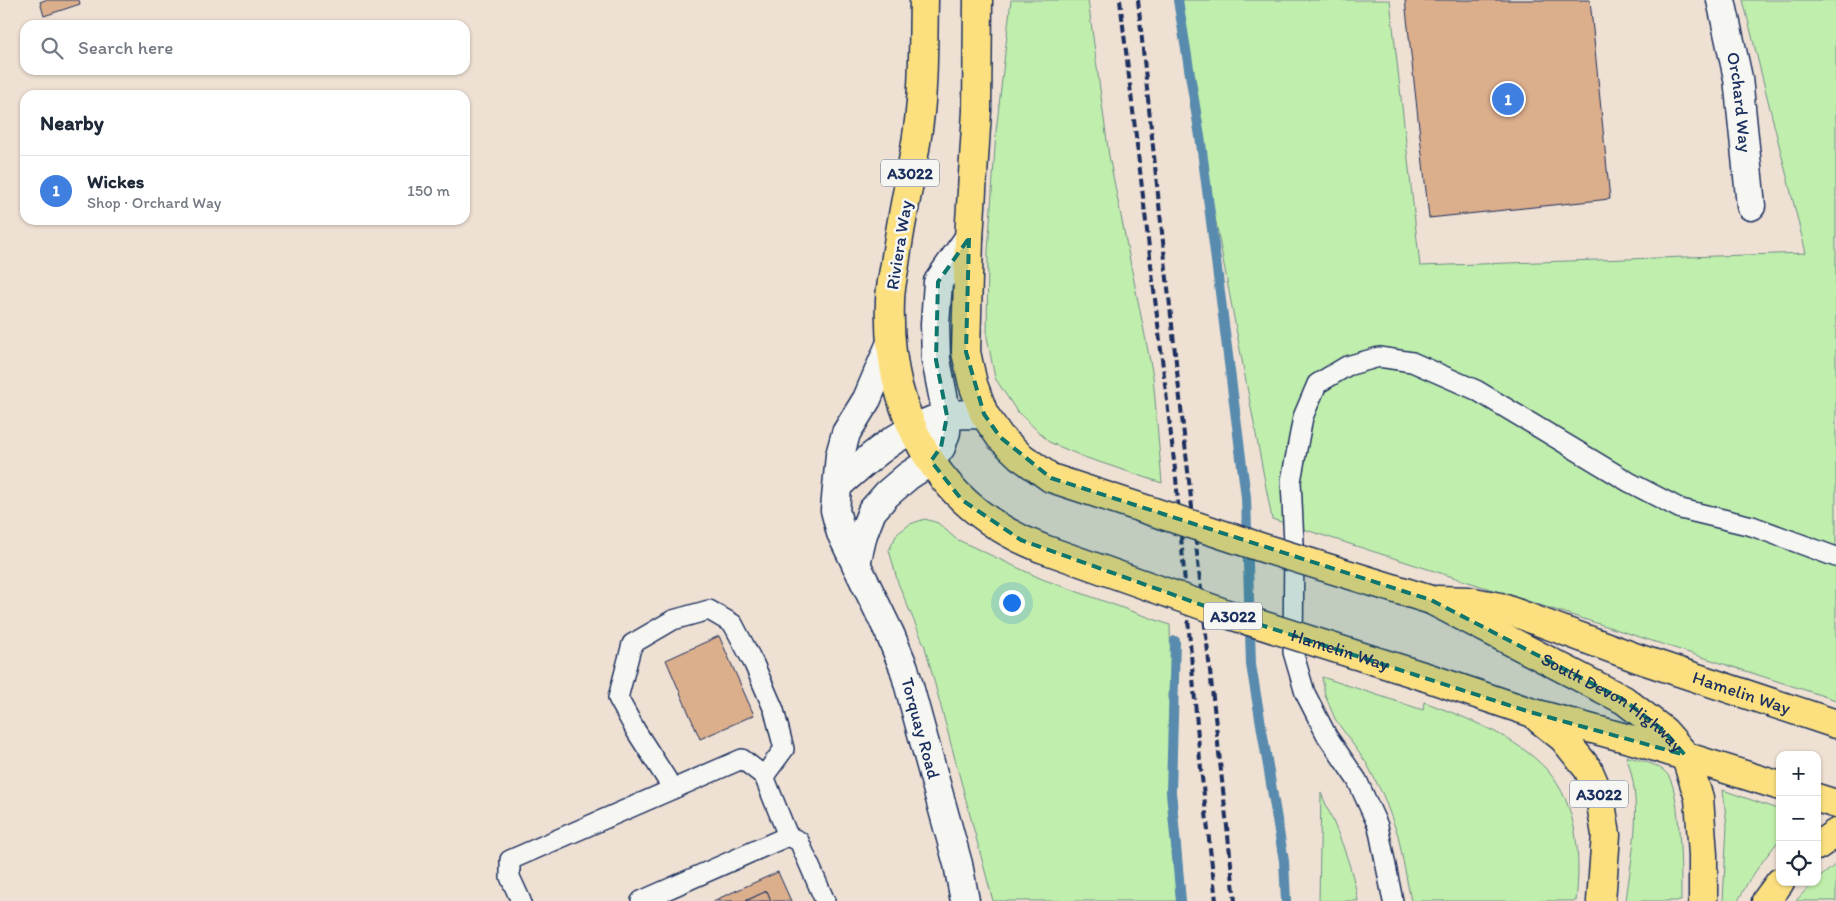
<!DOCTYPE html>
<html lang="en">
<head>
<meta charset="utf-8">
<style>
	body { margin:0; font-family:Itim,sans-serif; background:#f2f2f3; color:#1f2937 }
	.controls { position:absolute; right:15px; bottom:15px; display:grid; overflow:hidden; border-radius:10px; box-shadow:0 1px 4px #0004 }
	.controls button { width:45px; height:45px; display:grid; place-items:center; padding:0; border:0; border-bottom:1px solid #e0e1e3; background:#fff; color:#1f2937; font:25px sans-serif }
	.you { position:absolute; left:1011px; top:602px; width:18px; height:18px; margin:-12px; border:4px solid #fff; border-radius:50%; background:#1a73e8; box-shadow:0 0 0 8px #1a73e833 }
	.badge { display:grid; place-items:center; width:32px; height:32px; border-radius:50%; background:#db2777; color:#fff; font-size:16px; font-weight:700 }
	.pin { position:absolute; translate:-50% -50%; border:2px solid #fff; box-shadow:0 1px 5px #0006 }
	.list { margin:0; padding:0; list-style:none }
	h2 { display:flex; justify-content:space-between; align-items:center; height:65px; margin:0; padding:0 20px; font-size:21px }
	h2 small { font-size:16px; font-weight:400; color:#747a83 }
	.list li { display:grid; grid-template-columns:32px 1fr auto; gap:15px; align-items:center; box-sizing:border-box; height:70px; padding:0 20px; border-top:1px solid #e0e1e3 }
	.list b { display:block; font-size:19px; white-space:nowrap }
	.list p { margin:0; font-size:16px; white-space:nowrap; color:#747a83 }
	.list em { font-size:16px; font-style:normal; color:#747a83 }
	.icon { flex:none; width:28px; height:28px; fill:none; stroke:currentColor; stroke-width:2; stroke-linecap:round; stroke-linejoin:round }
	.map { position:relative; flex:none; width:1836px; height:901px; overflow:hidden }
	.search { position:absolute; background:#fff; box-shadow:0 1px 4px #0004; left:20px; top:20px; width:450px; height:55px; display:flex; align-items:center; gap:12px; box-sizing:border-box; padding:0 18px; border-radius:15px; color:#747a83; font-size:19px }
	.panel { position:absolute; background:#fff; box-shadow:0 1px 4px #0004; left:20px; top:90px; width:450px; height:135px; border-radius:15px }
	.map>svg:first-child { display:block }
	.green { fill:#c0eeac; stroke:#6e8e85 }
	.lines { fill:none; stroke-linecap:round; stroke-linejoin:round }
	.stream { stroke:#588bad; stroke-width:10 }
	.building { fill:#dbae8c; stroke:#1b2f5e }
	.service-casing { stroke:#1b2f5e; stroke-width:22 }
	.minor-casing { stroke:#1b2f5e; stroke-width:31 }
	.tertiary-casing { stroke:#1b2f5e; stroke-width:31 }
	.primary-casing { stroke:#1b2f5e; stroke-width:31 }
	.trunk-casing { stroke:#1b2f5e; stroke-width:31 }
	.service { stroke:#f6f6f2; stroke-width:19 }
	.minor { stroke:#f6f6f2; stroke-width:28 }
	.tertiary { stroke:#f6f6f2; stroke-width:28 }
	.primary { stroke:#fce080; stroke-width:28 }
	.trunk { stroke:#fce080; stroke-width:28 }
	.rail { stroke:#1b2f5e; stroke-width:4; stroke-dasharray:8 4; stroke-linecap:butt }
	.primary-bridge-casing { stroke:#1b2f5e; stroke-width:31; stroke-linecap:butt }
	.primary-bridge { stroke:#fce080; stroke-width:28 }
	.marked { fill:#0f766e; fill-opacity:0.2; stroke:#0f766e; stroke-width:4; stroke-dasharray:10 6; stroke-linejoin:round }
	.labels { text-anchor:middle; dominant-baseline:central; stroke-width:5; stroke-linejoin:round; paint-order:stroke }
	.shield { fill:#f6f6f2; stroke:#5d6b8a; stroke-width:1 }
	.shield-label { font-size:16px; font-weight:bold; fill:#1b2f5e }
	.street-label { font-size:18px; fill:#1b2f5e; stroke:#f6f6f2 }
</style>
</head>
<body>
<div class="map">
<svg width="1836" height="901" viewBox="0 0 1836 901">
	<rect width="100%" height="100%" fill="#eee0d3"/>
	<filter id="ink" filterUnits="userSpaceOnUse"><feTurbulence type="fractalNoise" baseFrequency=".02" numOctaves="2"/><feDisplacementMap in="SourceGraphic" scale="10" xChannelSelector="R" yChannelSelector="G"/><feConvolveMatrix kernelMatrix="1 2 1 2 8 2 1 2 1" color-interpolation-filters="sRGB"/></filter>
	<g filter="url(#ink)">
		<g class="green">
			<path d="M1011,0h77l21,156 44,220 9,107 -78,-26 -35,-15 -33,-32 -21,-32 -8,-41 1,-85 8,-120z"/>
			<path d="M1177,0h213l30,266 386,-13 -63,-253h93v700l-564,-181 -71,-376z"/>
			<path d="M925,519l13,4 18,16 86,40 128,46 3,142 12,134h-192l-68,-254 -27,-64 -9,-33 8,-16 13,-10z"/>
			<path d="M1322,677l101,33 1,-8c41,15 93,35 123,68 31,35 34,87 29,131h-165l-13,-66 -15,-40 -16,-31 -32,-45 -10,-24z"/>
			<path d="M1626,756c14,5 33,7 42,19 13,18 13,101 13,126h-55c6,-50 18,-97 0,-145z"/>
			<path d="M1723,790l57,20v29l-15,19 -17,24 -10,19h-15l4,-75z"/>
			<path d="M1321,793c15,35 31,70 37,108h-39z"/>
			<path d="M1836,864v37h-40c12,-15 26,-25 40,-37z"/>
		</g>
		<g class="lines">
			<g class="stream">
				<path d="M1178,0l23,143 45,354 5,168 33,196 2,40"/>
				<path d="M1175,641l-4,151 10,109"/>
			</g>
		</g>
		<g class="building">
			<path d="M45,0h34l1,4 -36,12 -4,-14z"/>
			<path d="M1405,0h185l20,199 -181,19z"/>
			<path d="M719,636l35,79 -54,24 -34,-79z"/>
			<path d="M778,872l13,29h-20l-4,-10 -22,10h-32z"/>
			<path d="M767,891l4,10h-26l7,-3z"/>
		</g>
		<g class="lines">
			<g class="service-casing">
				<g id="service">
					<path d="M673,789l-37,-58 -18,-33 14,-54 41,-24 36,-10 24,14 21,40 20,46 10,39 -20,27"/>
					<path d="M521,901l-11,-24v-17l232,-101 22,17 24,60"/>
					<path d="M641,901l147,-65 11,5 26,60"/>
					<path d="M1393,901l-15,-75 -21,-46 -30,-44 -22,-43 -12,-41 1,-109 -3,-62 12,-64 14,-33 30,-18 32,-9 33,5 64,28 153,92 52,27 71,17 84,31"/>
				</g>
			</g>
			<g class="minor-casing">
				<g id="minor">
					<path id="s1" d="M1721,0l17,78 13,128"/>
				</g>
			</g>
			<g class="tertiary-casing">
				<g id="tertiary">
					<path id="s2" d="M890,345l-23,54 -21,34 -6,22 -5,55 6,23 49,101 14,34 54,196 7,37"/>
					<path d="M838,485c35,-30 62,-56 108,-69 11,-3 26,-1 38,-2"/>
					<path d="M856,564l7,-30 9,-23 15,-17 21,-18 23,-15 10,-14 5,-15 1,-16 -11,-56 -1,-36 3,-42 31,-44"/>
				</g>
			</g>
			<g class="primary-casing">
				<g id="primary">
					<path d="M924,0c-1,43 0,87 -6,129 -6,45 -17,89 -23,135 -2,12 -5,25 -5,37 -4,112 45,205 151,247"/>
					<path d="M978,0l-1,111 -8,127 -3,114 7,32 11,30 16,23 20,19 31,22"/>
					<path id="s3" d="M1431,600l193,100 40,31 21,24 14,43 4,57v46"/>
					<path id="s4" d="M1437,600l31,1 32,6 137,51 199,66"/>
					<path d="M1426,677l104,35 103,28 147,46"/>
					<path d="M1539,719l24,19 25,31 12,28 6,38 -5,66"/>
					<path d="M1817,798l19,6"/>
				</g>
			</g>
			<g class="trunk-casing">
				<g id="trunk">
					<path d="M1817,846l19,-13"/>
					<path d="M1766,901l14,-19"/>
				</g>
			</g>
			<use href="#service" class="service"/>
			<use href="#minor" class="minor"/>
			<use href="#tertiary" class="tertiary"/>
			<use href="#primary" class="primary"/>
			<use href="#trunk" class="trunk"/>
			<g class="rail">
				<path d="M1120,0l56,478 24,282 16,141"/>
				<path d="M1138,0c30,301 65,601 97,901"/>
			</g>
			<g class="primary-bridge-casing">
				<g id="primary-bridge">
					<path d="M1051,478l212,70 168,52"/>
					<path id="s5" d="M1041,548l186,66 199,63"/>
				</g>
			</g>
			<use href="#primary-bridge" class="primary-bridge"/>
		</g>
	</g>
	<path class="marked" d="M969,238l-3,114 18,62 16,23 51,41 380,122 193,100 40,31 21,24 -155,-43 -303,-98 -206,-74 -59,-40 -31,-39 10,-14 6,-31 -11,-56 2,-78z"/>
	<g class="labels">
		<g class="shield">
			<rect x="881" y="159.5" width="58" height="27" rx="4"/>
			<rect x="1204" y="602.5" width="58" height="27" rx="4"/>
			<rect x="1570" y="780.5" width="58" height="27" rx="4"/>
		</g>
		<g class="shield-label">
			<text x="910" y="173">A3022</text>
			<text x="1233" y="616">A3022</text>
			<text x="1599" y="794">A3022</text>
		</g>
		<g class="street-label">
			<text stroke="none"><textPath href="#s1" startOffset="104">Orchard Way</textPath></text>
			<text transform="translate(899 245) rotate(-81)">Riviera Way</text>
			<text stroke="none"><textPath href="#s5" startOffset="316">Hamelin Way</textPath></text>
			<text stroke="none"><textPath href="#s4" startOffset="320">Hamelin Way</textPath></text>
			<text stroke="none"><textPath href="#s3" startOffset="209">South Devon Highway</textPath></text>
			<text stroke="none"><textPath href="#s2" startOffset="412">Torquay Road</textPath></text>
		</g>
	</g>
</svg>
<div class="controls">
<button>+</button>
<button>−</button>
<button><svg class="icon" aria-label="locate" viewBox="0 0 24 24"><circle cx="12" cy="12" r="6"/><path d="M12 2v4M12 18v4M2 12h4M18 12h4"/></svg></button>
</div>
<div class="you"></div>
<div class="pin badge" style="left:1508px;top:99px;background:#3f7fe0">1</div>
<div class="search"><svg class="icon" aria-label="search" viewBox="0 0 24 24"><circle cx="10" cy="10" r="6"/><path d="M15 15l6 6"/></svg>Search here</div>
<section class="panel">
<h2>Nearby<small></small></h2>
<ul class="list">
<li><span class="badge" style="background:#3f7fe0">1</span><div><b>Wickes</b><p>Shop · Orchard Way</p></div><em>150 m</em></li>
</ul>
</section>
</div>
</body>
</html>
